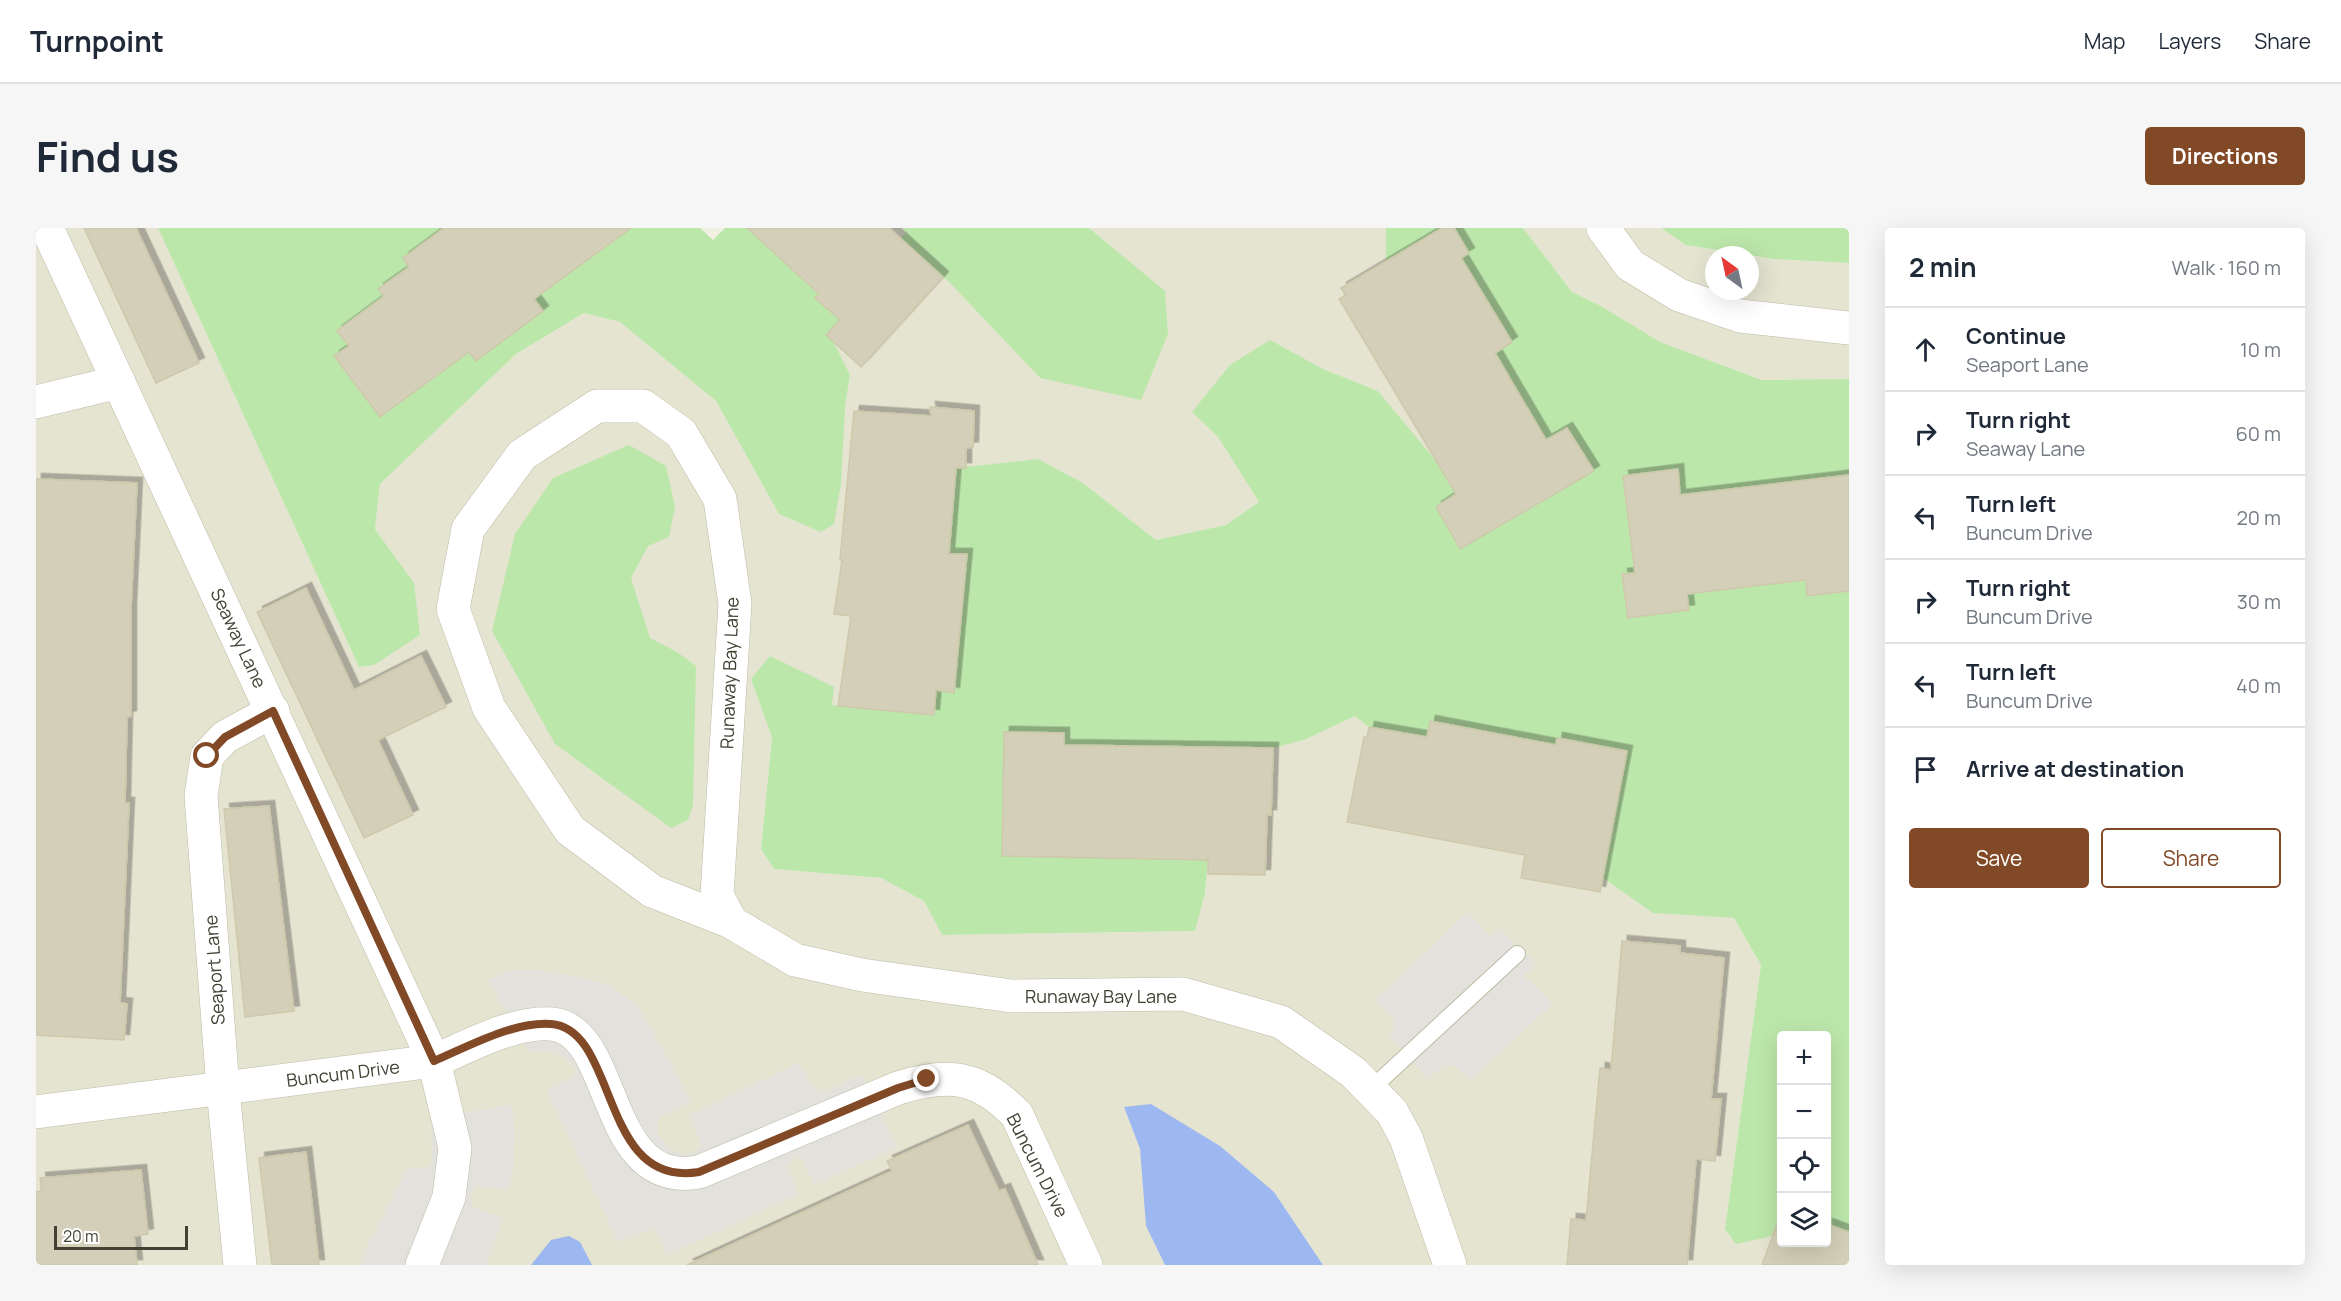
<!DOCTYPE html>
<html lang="en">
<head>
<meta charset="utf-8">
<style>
	body { margin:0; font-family:Manrope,sans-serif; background:#f6f6f7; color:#1f2937 }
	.controls { position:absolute; right:18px; bottom:18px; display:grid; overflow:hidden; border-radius:6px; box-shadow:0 6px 24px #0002 }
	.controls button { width:54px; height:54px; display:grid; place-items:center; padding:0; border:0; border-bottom:2px solid #e0e1e3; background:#fff; color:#1f2937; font:30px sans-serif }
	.compass { position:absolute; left:1669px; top:18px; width:54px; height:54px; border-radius:50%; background:#fff; box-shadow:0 6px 24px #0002; rotate:327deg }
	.scale { position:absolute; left:18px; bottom:15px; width:134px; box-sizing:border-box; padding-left:6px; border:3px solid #434133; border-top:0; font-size:16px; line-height:21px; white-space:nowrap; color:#434133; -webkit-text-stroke:4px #fff; paint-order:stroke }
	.stop { position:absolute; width:18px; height:18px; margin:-14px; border:4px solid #824926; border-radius:50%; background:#fff }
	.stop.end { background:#824926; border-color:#fff; box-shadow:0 2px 6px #0008 }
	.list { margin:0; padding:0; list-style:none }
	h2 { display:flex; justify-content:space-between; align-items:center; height:78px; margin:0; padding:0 24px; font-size:26px }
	h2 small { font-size:20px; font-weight:400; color:#747a83 }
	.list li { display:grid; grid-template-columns:39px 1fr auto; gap:18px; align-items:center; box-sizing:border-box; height:84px; padding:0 24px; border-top:2px solid #e0e1e3 }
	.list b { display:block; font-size:22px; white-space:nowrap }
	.list p { margin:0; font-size:20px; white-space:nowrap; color:#747a83 }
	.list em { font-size:20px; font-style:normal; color:#747a83 }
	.actions { display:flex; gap:12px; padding:18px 24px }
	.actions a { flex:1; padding:14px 0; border:2px solid #824926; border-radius:6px; text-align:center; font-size:21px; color:#824926 }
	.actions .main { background:#824926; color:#fff }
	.icon { flex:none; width:33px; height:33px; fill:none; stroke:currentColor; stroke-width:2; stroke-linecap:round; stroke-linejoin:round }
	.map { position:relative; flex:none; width:1813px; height:1037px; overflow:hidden; border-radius:6px }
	header { display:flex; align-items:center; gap:36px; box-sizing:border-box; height:84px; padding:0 30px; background:#fff; border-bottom:2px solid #e0e1e3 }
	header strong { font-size:28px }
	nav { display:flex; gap:33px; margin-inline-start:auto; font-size:21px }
	.intro { display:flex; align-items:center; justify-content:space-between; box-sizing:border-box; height:144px; padding:0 36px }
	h1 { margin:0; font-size:42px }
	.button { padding:15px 27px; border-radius:6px; background:#824926; color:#fff; font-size:21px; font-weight:700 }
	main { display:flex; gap:36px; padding:0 36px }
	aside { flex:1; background:#fff; border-radius:6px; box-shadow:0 6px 24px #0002 }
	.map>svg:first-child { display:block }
	.residential { fill:#e5e4d1 }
	.green { fill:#bce7ab }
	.parking { fill:#e2e1db }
	.water { fill:#9db8f0 }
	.building { fill:#d3cfb8; stroke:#cec9ab; stroke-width:1.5; filter:url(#shadow) }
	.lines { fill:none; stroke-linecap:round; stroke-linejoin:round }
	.lane-casing { stroke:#bdbba5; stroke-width:18 }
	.street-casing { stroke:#bdbba5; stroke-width:34 }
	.lane { stroke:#fff; stroke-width:16 }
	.street { stroke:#fff; stroke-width:33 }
	.route { stroke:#824926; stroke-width:8 }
	.labels { text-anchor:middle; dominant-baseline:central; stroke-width:4.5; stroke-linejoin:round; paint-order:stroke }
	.street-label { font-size:18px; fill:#434133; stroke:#fff }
</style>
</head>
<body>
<header>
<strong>Turnpoint</strong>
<nav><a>Map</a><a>Layers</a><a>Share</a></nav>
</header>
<div class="intro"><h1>Find us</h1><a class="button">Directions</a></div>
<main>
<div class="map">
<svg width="1813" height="1037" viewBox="0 0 1813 1037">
	<defs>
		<filter id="shadow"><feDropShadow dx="5.5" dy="-5.5" stdDeviation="0" flood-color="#0004"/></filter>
	</defs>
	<rect width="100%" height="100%" fill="#f1f1e3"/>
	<g class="residential">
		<path d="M0,0h122l201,439 55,-84 -39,-54 5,-45 136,-130 68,-41 36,9 96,79 63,113 66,-107 5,-32 -24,-40 -10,-37 3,-5 -72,-65h155l4,4 -5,6 48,44 91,96 125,-86 -76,-64h297v34l56,-34h12l15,25 -21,14 39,34 25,41 -17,11 51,86 21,-11 27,43 -134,78 -24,-42v-46l-58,-70 -55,-22 -131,43 26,25 41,65 -33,23 -70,15 -73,-57 -45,-24 -82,10 -7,84 18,1 -13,139 -20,22 -102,-10 -81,-26 21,58 -11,112 13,20 107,9 43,23 18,34 252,-4 11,-38 3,-33 -206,-4 2,-124 77,13 111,2 17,14v-14l64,1 31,-8 51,-24 14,11 58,10 3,-16 123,23v15l4,-21 70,13 -24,127 50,35 81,5 27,47 -36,264 47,7 9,-25 1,31h44l1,-166 22,-11v200h-526l-49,-73 -150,-84 16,41 6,77 19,39h-1129z"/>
		<path d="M1487,0h138l25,17 60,10h-32v36h36v-35l23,3 76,4v116l-87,1 -102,-38 -59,-36 -29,-14z"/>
	</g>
	<g class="green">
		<path d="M122,0h542l13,12 12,-12h22l96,89 -17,18 7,6 17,34 -5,32 -4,77 -7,40 -13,8 -42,-18 -63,-113 -96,-79 -36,-9 -68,41 -136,130 -5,45 39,54 6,52 -46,30 -15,2z"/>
		<path d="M866,0h187l76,63 3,43 -27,66 -101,-22 -91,-96 -48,-44 5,-6z"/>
		<path d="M1350,0h56l-56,34z"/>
		<path d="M1418,0h69l49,64 29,14 59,36 102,38 87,-1v853l-22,-8 -1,-188h-44v174l-10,26 -36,8 -11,-15 36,-264 -27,-47 -81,-5 -50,-35 24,-127 -69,-13 -5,22 -1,-16 -122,-22 -3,15 -58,-10 -14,-11 -51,24 -31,8 -64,-1v15l-17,-15 -110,-2 -1,12 -77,-24 -2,122 206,4 -3,34 -10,38 -253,4 -18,-34 -43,-23 -107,-9 -13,-20 11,-112 -21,-58 19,-23 64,31 -2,18 102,10 2,-25 18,3 13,-138 -18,-1 7,-86 82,-9 45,24 73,57 70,-15 33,-23 -41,-65 -26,-25 38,-47 40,-25 53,29 55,22 58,70 14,-7 20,32 -34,21 24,42 134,-78 -27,-43 -21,12 -51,-87 17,-11 -25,-41 -40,-34z"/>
		<path d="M1625,0h188v35l-76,-4 -87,-14z"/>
		<path d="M593,217l37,21 9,41 -6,30 -21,9 -17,32 19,60 27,14 19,14 -3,139 -5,15 -17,8 -116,-84 -63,-113 23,-97 38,-56z"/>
	</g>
	<g class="parking">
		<path d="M1432,684l22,24 9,-8 37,36 -12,12 29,28 -83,76 -16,-14h-10l-17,13 -38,-44 5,-8 -1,-8 -18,-19z"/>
		<path d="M500,742l43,7 30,8 30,22 53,95 -31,14 -3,5v12l10,15 14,6h9l8,-5 2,-5 -12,-29 110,-52 16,25 10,4 38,-18 34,73 -83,38 -12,-26 -4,-2h-5l-6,10 12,27 -132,61 -11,-23 -5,-3 -33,13 -72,-153 24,-10 5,-5 1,-5 -11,-11 -13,-6 -24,-1 -40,-71 20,-9z"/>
		<path d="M475,876l4,26 -2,41 -5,19 -31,-4 -4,3 -3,9 2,9 31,11 -17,47h-125l6,-18 40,-78 22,-2 3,-5 -1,-42z"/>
	</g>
	<g class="water">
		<path d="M1115,876l69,42 54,46 49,73h-158l-19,-39 -6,-77 -16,-42z"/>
		<path d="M533,1008l11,6 12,23h-61l20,-25z"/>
	</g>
	<g class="building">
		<path d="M48,0h52l63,135 -43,20z"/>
		<path d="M408,0h187l-97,71 9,12 -67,50 -7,-9 -89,65 -46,-61 15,-10 -12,-15 47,-35 -6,-7 31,-22 -6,-9z"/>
		<path d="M711,0h142l54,49 -82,90 -35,-32 14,-15 -25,-22 4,-4z"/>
		<path d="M1406,0h12l15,25 -8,5 51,84 -17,11 51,87 21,-12 27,43 -134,78 -24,-42 20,-13 -117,-195 7,-4 -5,-7z"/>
		<path d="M894,179l44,4 -1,36 -7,1v20h-10l-7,86h18l-13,139 -18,-3 -2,25 -96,-9 13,-90 -17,-2 8,-54h-2l14,-149 77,5z"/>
		<path d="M1642,241l2,26 169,-20v116l-42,5 -1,-16 -119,14 2,16 -61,8 -6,-44 13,-1 -12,-97z"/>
		<path d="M0,251l101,4 -6,125v108l-4,1 -2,86h4l-9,200 7,1 -3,36 -88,-5z"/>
		<path d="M270,360l48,102 67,-34 25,51 -68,33 35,75 -49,23 -107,-226z"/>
		<path d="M1394,493l126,24 1,-7 70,13 -27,141 -79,-14 4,-23 -178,-33 17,-85h3l2,-10 58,10z"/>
		<path d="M968,504l60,1v12l209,3 -2,67h-4l-2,60 -57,-1v-14l-206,-4z"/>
		<path d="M233,578l25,205 -49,6 -21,-208z"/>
		<path d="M1586,713l58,5v7l44,5 -13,141h10l-6,62 -19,-2 -9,106h-120l4,-46 15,1 14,-152 11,2z"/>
		<path d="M932,897l31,66 6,-2 33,76h-351l205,-94 -5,-10z"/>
		<path d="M270,924l13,113h-47l-13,-107z"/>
		<path d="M105,942l7,64 -14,2 3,29h-101v-73l6,-1 -2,-13z"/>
		<path d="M1746,982v32h45v-18l22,8v33h-87z"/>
	</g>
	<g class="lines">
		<g class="lane-casing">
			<path id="lane" d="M1335,861l146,-135"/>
		</g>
		<g class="street-casing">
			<g id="street">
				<path d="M11,0l387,833 21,87 -6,49 -27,68"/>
				<path d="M1567,0l27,37 49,30 61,21 109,12"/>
				<path d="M0,174l83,-20"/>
				<path d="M695,694l-14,-27 18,-291 -15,-105 -39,-66 -38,-27h-46l-75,49 -54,74 -15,80 36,99 81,122 82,61 79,31 64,38 67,15 149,21 172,-2 98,28 72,50 39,40 14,26 44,127"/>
				<path d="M0,884l398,-51c33,-14 80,-40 117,-37 68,5 49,166 148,148l199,-84c52,-16 81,-12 119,27l69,150"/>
				<path d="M204,1037l-17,-176 -22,-293 6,-40 18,-19 48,-26"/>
			</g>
		</g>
		<use href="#lane" class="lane"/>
		<use href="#street" class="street"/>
	</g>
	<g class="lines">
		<path class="route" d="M171,528l18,-19 48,-26 161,350c33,-14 80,-40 117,-37 68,5 48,165 148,148l199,-84 29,-9"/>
	</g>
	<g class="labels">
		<g class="street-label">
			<text transform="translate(203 410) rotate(65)">Seaway Lane</text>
			<text transform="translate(693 445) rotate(-88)">Runaway Bay Lane</text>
			<text transform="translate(178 742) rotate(-94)">Seaport Lane</text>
			<text x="1065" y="768">Runaway Bay Lane</text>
			<text transform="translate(307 845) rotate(-7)">Buncum Drive</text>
			<text transform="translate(1002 937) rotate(63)">Buncum Drive</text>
		</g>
	</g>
</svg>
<div class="controls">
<button>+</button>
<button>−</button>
<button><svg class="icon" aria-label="locate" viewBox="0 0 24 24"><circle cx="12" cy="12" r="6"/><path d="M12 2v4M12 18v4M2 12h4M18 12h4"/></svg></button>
<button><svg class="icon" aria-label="layers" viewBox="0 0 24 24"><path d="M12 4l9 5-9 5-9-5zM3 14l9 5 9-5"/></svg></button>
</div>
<svg class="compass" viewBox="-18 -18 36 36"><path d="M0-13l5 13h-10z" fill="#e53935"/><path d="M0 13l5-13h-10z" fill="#747a83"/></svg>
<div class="scale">20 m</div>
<div class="stop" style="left:171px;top:528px"></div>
<div class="stop end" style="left:891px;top:851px"></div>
</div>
<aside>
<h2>2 min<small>Walk · 160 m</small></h2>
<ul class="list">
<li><svg class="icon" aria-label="ahead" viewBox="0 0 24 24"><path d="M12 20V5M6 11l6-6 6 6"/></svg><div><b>Continue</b><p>Seaport Lane</p></div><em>10 m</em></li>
<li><svg class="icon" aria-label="right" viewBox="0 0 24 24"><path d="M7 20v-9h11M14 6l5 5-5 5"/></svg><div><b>Turn right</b><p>Seaway Lane</p></div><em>60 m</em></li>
<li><svg class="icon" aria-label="left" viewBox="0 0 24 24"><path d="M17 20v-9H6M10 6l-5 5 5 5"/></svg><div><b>Turn left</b><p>Buncum Drive</p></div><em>20 m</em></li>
<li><svg class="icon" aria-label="right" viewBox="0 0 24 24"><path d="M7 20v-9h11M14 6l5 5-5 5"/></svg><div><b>Turn right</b><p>Buncum Drive</p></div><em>30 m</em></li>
<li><svg class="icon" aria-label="left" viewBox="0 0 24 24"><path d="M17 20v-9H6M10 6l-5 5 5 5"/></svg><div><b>Turn left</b><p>Buncum Drive</p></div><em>40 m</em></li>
<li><svg class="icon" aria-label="arrive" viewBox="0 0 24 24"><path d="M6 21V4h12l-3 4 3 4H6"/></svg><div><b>Arrive at destination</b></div></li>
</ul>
<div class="actions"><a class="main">Save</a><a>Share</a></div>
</aside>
</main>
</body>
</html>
